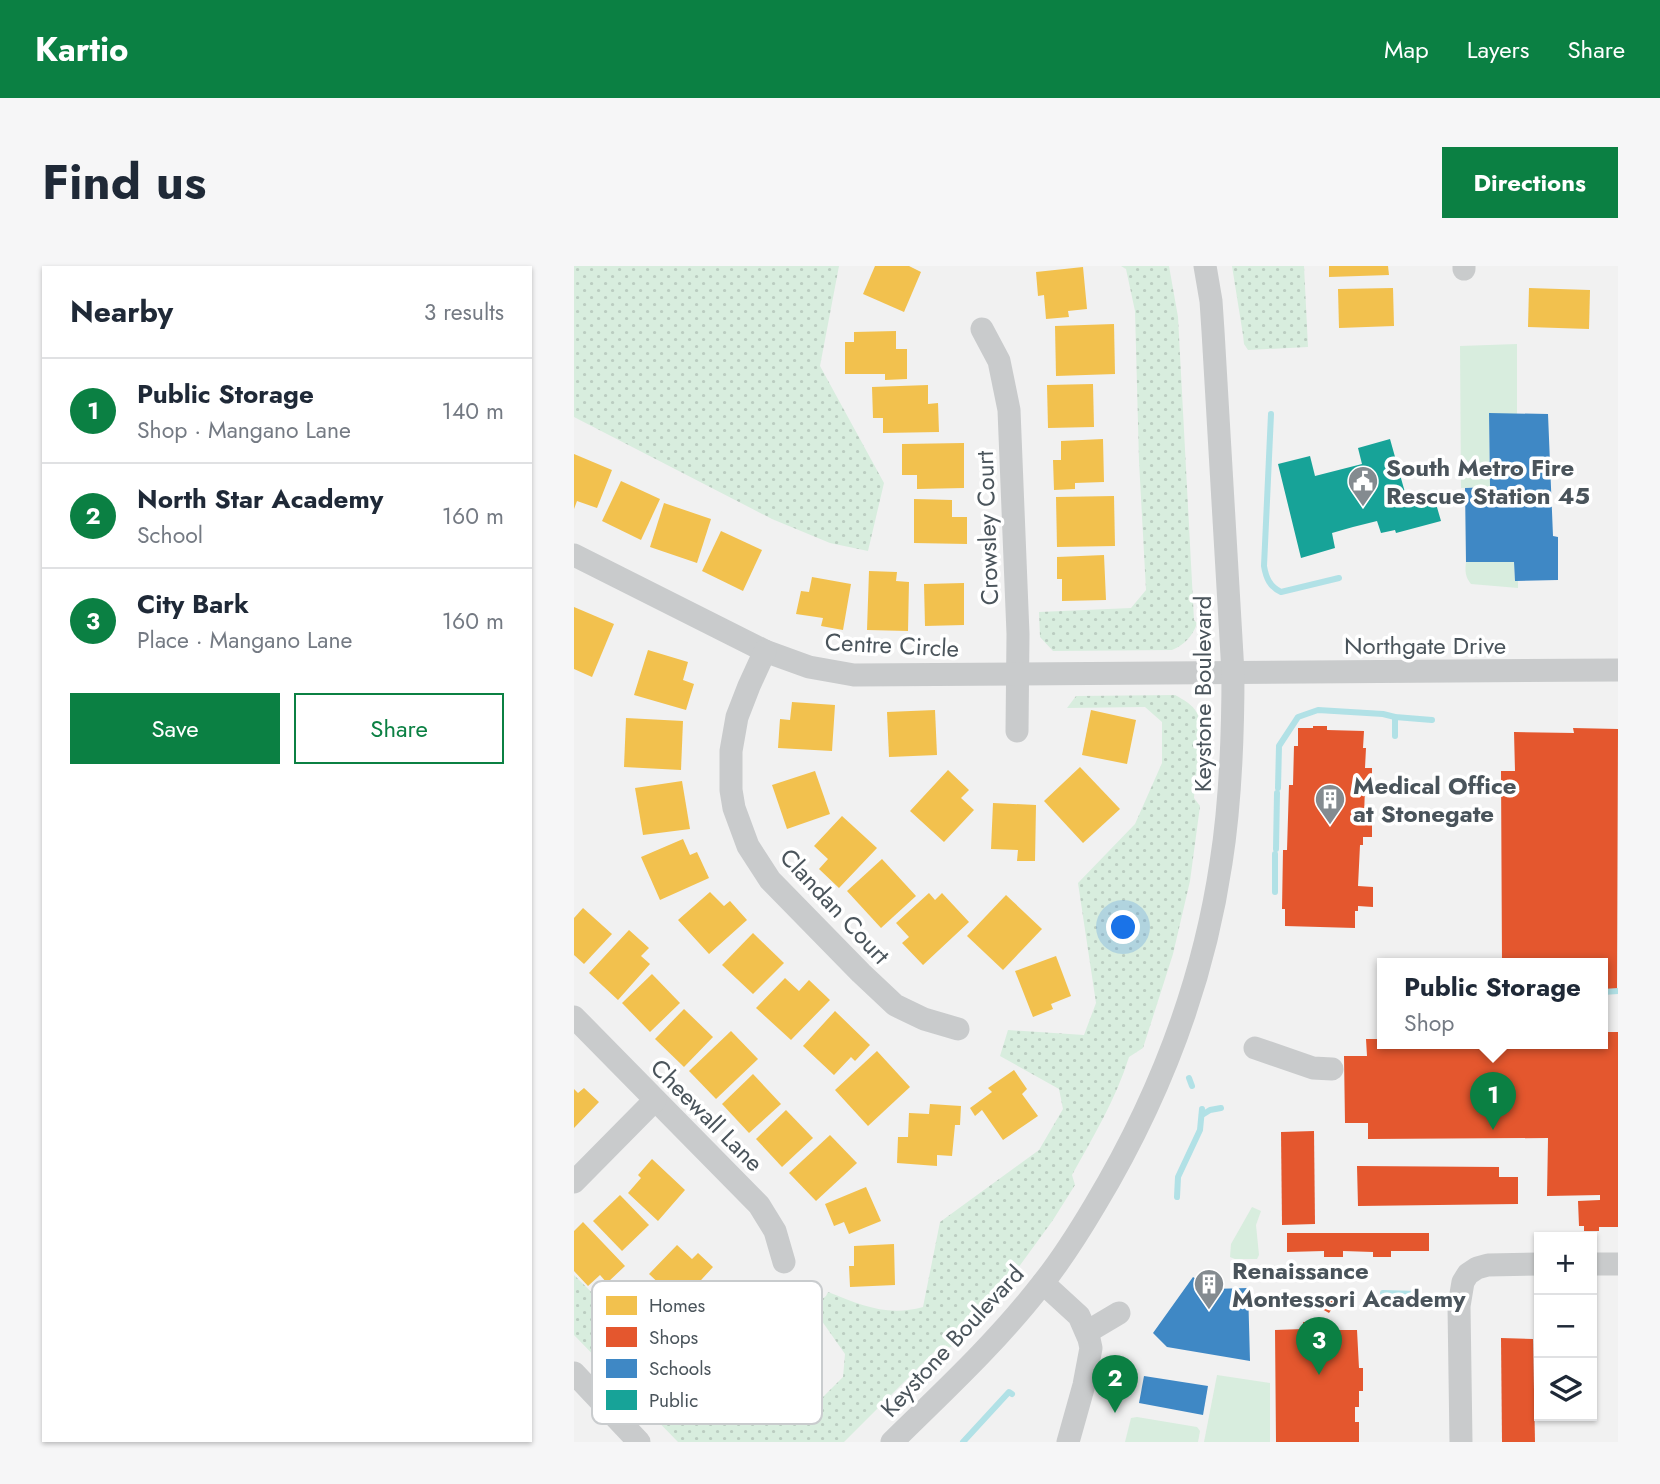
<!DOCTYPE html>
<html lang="en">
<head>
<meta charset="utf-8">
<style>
	body { margin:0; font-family:Jost,sans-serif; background:#f6f6f7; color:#1f2937 }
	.controls { position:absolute; right:21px; bottom:21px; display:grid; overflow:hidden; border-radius:0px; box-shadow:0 2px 5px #0004 }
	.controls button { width:63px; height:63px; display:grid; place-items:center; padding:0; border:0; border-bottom:2px solid #e0e1e3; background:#fff; color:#1f2937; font:35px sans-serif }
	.you { position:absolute; left:550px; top:662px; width:24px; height:24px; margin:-18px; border:5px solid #fff; border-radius:50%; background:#1a73e8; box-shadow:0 0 0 10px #1a73e833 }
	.badge { display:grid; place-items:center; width:46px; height:46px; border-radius:50%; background:#0b8043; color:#fff; font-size:23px; font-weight:700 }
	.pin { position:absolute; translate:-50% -58px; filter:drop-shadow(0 2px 4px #0008) }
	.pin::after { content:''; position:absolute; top:37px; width:24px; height:21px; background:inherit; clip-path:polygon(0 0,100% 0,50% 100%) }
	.popup { position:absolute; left:803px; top:692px; width:231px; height:91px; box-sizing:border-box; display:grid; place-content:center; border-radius:0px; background:#fff; filter:drop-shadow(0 2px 5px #0005); font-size:23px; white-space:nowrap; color:#747a83 }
	.popup b { font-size:26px; color:#1f2937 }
	.popup::after { content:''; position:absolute; left:50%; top:100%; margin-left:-14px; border:14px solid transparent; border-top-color:#fff }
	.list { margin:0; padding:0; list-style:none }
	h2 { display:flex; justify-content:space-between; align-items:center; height:91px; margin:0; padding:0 28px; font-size:30px }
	h2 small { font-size:23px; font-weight:400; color:#747a83 }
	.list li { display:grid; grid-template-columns:46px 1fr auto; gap:21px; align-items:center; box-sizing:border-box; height:105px; padding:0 28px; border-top:2px solid #e0e1e3 }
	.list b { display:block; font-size:26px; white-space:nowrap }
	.list p { margin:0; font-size:23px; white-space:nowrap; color:#747a83 }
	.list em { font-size:23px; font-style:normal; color:#747a83 }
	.actions { display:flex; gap:14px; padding:21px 28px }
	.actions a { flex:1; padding:16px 0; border:2px solid #0b8043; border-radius:0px; text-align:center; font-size:24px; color:#0b8043 }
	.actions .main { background:#0b8043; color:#fff }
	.icon { flex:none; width:38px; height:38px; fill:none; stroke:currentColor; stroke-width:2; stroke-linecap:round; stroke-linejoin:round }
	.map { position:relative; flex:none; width:1044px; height:1176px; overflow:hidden; border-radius:0px }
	header { display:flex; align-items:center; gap:42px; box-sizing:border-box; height:98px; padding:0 35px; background:#0b8043; color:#fff }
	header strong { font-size:33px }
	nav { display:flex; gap:38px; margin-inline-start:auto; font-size:24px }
	.intro { display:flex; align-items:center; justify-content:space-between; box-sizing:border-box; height:168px; padding:0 42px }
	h1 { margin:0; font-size:49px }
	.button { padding:18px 32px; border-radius:0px; background:#0b8043; color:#fff; font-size:24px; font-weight:700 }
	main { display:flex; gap:42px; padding:0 42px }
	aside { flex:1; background:#fff; border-radius:0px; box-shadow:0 2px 5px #0004 }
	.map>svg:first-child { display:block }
	.grass { fill:url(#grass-dots) }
	.park { fill:#d8edde }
	.homes { fill:#f2c14e }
	.shops { fill:#e4572e }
	.schools { fill:#3f88c5 }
	.public { fill:#17a398 }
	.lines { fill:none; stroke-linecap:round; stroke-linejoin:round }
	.stream { stroke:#b1e1e6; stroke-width:6 }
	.minor { stroke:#c9cbcc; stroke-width:23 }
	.labels { text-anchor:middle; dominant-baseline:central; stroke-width:7; stroke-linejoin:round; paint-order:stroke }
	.poi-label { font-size:24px; font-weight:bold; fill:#4a545b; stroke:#fff; text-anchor:start }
	.street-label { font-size:24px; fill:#4a545b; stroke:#fff }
	.key { fill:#fff; stroke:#c9ccce; stroke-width:2 }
	.key-label { font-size:19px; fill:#4a545b }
</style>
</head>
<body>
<header>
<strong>Kartio</strong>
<nav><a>Map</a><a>Layers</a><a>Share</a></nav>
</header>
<div class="intro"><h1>Find us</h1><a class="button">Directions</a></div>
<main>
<aside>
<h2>Nearby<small>3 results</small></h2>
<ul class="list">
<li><span class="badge">1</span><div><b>Public Storage</b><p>Shop · Mangano Lane</p></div><em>140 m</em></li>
<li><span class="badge">2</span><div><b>North Star Academy</b><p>School</p></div><em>160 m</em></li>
<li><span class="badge">3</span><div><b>City Bark</b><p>Place · Mangano Lane</p></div><em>160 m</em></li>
</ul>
<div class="actions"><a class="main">Save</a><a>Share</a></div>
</aside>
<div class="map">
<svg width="1044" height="1176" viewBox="0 0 1044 1176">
	<defs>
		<pattern id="grass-dots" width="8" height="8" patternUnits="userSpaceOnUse" patternTransform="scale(1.75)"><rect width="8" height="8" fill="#d8edde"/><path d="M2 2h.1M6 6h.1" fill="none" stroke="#bbcdc1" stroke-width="1.8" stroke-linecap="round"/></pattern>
	</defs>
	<rect width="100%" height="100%" fill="#f1f1f1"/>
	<g class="grass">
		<path d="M0,0h265l-19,100 64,117 -16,68 -38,-8 -58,-24 -198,-102z"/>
		<path d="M547,0h48l9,51 16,303 3,3c-4,13 -13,22 -25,27l-119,1 -13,-14 -1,-25 92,-4 15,-18 -7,-129 -4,-150 -9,-42z"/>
		<path d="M658,0h72l4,81 -60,3 -4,-6 -1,-9z"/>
		<path d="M601,429c9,5 17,9 22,18 6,11 -2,68 -3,85l6,8 -10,75 -17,73 -30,94 -14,9c-13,42 -36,80 -57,118l3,10 -22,35 -59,81 -19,19 -24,27 -17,5 -90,90h-166l-104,-107v-60l122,120 105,24 42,-42 2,-23 -33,-47 14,-11 2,-4c33,13 59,25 95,15l17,-85 99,-72 24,-41 -4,-20 -59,-33 8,-26 76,5 12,-32 -18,-120 57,-59 27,-61v-41l-17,-15 -78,1 9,-12z"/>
	</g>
	<g class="park">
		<path d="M943,78v70h-28l1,73 -29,1 -1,-142z"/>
		<path d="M892,296h48l1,18h3v8l-47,-4c-6,-7 -6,-14 -5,-22z"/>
		<path d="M678,941l9,4 -5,14 3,30 -2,4h-22l-5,-2 1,-13z"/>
		<path d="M643,1109l53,8v59h-66z"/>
		<path d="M563,1151l60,10 3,4 -2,11h-73l6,-24z"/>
	</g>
	<g class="homes">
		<path d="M301,0h34l12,6 -17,40 -41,-18z"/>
		<path d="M755,0h59l1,9 -60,2z"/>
		<path d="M509,1l4,42 -19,2 1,6 -23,2 -2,-24 -6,1 -2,-24z"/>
		<path d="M819,22l1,38 -55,2 -1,-39z"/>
		<path d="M955,22l61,2 -1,39 -61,-2z"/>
		<path d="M540,58l1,50 -59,2 -1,-50z"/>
		<path d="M322,65v18h11v30l-22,1v-6h-40v-32h9v-10z"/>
		<path d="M519,118l1,43 -46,1 -1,-43z"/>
		<path d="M354,119v19l10,-1 1,29 -56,1v-15h-10l-1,-31z"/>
		<path d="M529,173l1,43 -29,1v6l-21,1 -1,-30h8v-19z"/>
		<path d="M390,177v45l-47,1v-14h-15v-31z"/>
		<path d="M0,188l38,16 -15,38 -20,-7 -3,8z"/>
		<path d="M47,215l39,18 -19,41 -39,-19z"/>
		<path d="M540,230l1,50 -58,1 -1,-50z"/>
		<path d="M340,233l38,1v17h15v27l-53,-1z"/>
		<path d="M90,237l47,16 -14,44 -47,-16z"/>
		<path d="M147,265l41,19 -19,41 -41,-20z"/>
		<path d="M530,289l2,45 -44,1v-22h-5v-22z"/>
		<path d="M295,305l28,1 -1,9 13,1 -1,49 -41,-1z"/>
		<path d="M238,311l39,7 -8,46 -22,-4 2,-8 -27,-4 5,-23 8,1z"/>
		<path d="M390,317v42l-39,1 -1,-42z"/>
		<path d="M0,341l40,17 -22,53 -18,-8z"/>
		<path d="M74,384l40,12 -5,18 11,4 -8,26 -52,-15z"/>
		<path d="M218,436l43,3 -3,46 -54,-3 2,-29 10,1z"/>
		<path d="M361,444l2,45 -48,2 -2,-45z"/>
		<path d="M517,444l45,10 -9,44 -45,-9z"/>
		<path d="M52,452l57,3 -2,49 -57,-3z"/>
		<path d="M506,501l40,42 -37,34 -39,-42z"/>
		<path d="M374,504l21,20 -8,8 13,12 -30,32 -34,-31z"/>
		<path d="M241,505l15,43 -43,15 -15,-44z"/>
		<path d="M108,515l8,48 -47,6 -8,-47z"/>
		<path d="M419,537l43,2 -1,56h-18l1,-11 -27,-1z"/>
		<path d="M268,550l35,32 -38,40 -20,-19 9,-10 -14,-13z"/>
		<path d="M109,573l7,16 7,-3 12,26 -49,22 -19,-43z"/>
		<path d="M308,593l34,37 -35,32 -34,-37z"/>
		<path d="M136,626l14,14 6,-5 17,19 -38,34 -31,-34z"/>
		<path d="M355,627l6,7 7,-7 27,29 -46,43 -21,-22 7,-6 -13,-14z"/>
		<path d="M432,629l36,34 -39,41 -36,-34z"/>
		<path d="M9,642l29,26 -28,30 -10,-9v-37z"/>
		<path d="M55,664l20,18 -8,8 9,8 -32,36 -29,-27z"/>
		<path d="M179,667l31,30 -31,31 -31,-29z"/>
		<path d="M482,690l15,40 -20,8 2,5 -20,8 -18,-46z"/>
		<path d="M78,708l28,29 -30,29 -28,-29z"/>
		<path d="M211,712l14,13 10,-11 21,20 -39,40 -35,-32z"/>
		<path d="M110,743l29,28 -29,30 -29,-28z"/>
		<path d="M261,745l35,34 -15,16 -4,-4 -17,18 -31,-29z"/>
		<path d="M157,765l27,28 -42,40 -27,-28z"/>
		<path d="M303,785l33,36 -42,39 -33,-36z"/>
		<path d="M440,804l13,19 -5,5 16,22 -35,24 -21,-30 -7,6 -5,-8 22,-16 -4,-4z"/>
		<path d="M179,808l28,30 -32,29 -27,-29z"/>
		<path d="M10,822l15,14 -25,26v-39l4,4z"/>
		<path d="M356,838l31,2 -1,19h-5l-3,31 -15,-1v11l-40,-3 1,-26h10l1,-24 20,1z"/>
		<path d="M212,844l27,28 -31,29 -26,-28z"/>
		<path d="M256,869l27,28 -41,38 -27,-28z"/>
		<path d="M78,893l33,31 -27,31 -30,-28 13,-15 -3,-3z"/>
		<path d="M292,921l15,34 -32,13 -5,-12 -10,4 -9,-22z"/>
		<path d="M46,929l29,30 -27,26 -29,-30z"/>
		<path d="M9,956l42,44 -18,17 -7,-8 -12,11 -14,-15v-40z"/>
		<path d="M320,978l1,41 -45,2 -1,-21h5v-20z"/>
		<path d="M103,979l15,14 6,-6 15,14 -33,36 -31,-29z"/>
		<path d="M127,1024l30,29 -35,36 -9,-9 -6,6 -21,-19z"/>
		<path d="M157,1058l25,9 -4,12 14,5 -14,37 -40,-15z"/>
		<path d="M206,1071h39v42l-38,1z"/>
	</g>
	<g class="shops">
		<path d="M739,460h14v4l37,1 -1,17h3l-1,20h7v20h-7l-1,27 8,1v21h-9v8h-3l-2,41 15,1v20l-15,-1v5h-3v17l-70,-2v-17h-3l1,-59h4l2,-65h4l1,-39h4v-18h15z"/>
		<path d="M999,462l45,1 -1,260h-14v-25h-101l-1,-193h14l-1,-39 60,1z"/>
		<path d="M1029,766h15v195h-19v4h-15v-5h-5l-1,-25 22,-1v-5l-53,1 1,-58 -180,1v-16h-23l-1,-67h23l-1,-17h17v5h220z"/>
		<path d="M740,865l1,93 -33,1 -1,-93z"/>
		<path d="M783,900l142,1v10h19v27l-160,2z"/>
		<path d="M713,967h142v18h-38v6h-18v-5l-30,-1v6h-19v-6l-37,1z"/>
		<path d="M676,1005h9v9h-10z"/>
		<path d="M754,1033l8,4 -7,10 -7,-4z"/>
		<path d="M755,1055v9h28l2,38h4v23h-4v16h-4v15h4v20h-83l-1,-112 29,-1 -1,-7z"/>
		<path d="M927,1072l32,1 2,103h-33z"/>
	</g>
	<g class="schools">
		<path d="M915,147l59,1 5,122 5,1v43l-43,1 -1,-19h-48l-1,-74 25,-1z"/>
		<path d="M619,1011l19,12 36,-1 2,73 -83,-14 -14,-14z"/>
		<path d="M570,1110l64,10 -5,29 -64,-12z"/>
	</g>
	<path class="public" d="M816,173l16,57 26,-6 9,31 -45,12 -1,-3 -14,3 -4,-12 -24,6 -21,6 3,15 -34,10 -23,-94 32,-8 5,20 47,-12 -4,-16z"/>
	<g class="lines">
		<g class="stream">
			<path d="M697,148l-7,152c2,12 6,21 17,26l58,-14"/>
			<path d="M821,451v19"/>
			<path d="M704,522l1,-42 19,-29 20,-7 65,4 12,3 37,3"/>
			<path d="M702,583l1,-56"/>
			<path d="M701,626v-38"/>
			<path d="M1029,726l15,-1"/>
			<path d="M615,812l3,8"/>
			<path d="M628,849l8,-5 11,-2"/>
			<path d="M603,931l1,-20 22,-47 2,-21"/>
			<path d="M809,1027l35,1"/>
			<path d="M389,1176l46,-50 3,2"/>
		</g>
		<g class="minor">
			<path d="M890,3v-3"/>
			<path d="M408,63l17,32 10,49 9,224 -1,97"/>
			<path d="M0,289l191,96 44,16 45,8 764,-5"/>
			<path d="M191,385l-16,35 -12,31 -6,34v39l3,18 14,38 22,34 91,93 34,32 29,14 34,10"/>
			<path d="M0,751l185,188 16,26 9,31"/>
			<path d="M681,782l58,20 19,1"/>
			<path d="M0,916l81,-82"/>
			<path d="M1018,998h26"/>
			<path d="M469,1017l36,33 10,23 2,9 -7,37 -16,57"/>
			<path d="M513,1066l32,-19"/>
			<path d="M0,1107l65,69"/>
			<path d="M318,1176c52,-51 105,-100 150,-158 20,-25 37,-52 53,-79 63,-105 108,-221 126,-342 10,-63 12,-126 12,-190l-20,-342 -2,-30 -6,-35"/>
			<path d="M887,1176l-2,-136 4,-24 5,-8 9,-6 11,-3 51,-1"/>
		</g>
	</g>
	<defs>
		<g id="civic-pin" transform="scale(1.575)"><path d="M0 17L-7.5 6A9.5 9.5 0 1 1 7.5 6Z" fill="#848b90" stroke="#fff"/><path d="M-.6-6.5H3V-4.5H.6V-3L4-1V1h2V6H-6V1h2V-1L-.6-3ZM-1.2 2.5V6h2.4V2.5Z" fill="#fff"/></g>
		<g id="building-pin" transform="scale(1.575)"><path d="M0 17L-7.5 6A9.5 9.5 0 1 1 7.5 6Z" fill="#848b90" stroke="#fff"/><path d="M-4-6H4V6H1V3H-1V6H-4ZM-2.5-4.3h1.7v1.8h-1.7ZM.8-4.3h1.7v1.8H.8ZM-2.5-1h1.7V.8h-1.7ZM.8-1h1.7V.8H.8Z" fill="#fff"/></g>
	</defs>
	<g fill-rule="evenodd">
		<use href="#civic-pin" x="789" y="215"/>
		<use href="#building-pin" x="756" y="533"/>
		<use href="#building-pin" x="635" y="1018"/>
	</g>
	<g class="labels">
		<g class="poi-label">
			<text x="812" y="201">South Metro Fire<tspan x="812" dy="28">Rescue Station 45</tspan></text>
			<text x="779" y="519">Medical Office<tspan x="779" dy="28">at Stonegate</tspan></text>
			<text x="658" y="1004">Renaissance<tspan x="658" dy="28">Montessori Academy</tspan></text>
		</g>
		<g class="street-label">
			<text transform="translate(413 262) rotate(-92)">Crowsley Court</text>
			<text transform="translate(318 379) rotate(3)">Centre Circle</text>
			<text x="851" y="379">Northgate Drive</text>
			<text transform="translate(628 428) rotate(-90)">Keystone Boulevard</text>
			<text transform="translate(261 640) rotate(47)">Clandan Court</text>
			<text transform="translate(133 849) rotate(45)">Cheewall Lane</text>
			<text transform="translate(378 1075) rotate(-47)">Keystone Boulevard</text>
		</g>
	</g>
	<rect x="18" y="1015" width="230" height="143" rx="10" class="key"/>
	<rect x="32" y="1030" width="31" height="19" fill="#f2c14e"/>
	<rect x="32" y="1061" width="31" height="20" fill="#e4572e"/>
	<rect x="32" y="1093" width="31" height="19" fill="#3f88c5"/>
	<rect x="32" y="1124" width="31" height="20" fill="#17a398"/>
	<g class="key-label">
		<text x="75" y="1046">Homes</text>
		<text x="75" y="1078">Shops</text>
		<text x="75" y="1109">Schools</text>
		<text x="75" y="1141">Public</text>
	</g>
</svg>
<div class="controls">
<button>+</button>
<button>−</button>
<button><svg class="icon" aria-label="layers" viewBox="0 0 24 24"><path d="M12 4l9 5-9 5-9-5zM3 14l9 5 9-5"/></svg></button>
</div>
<div class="you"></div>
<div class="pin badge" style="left:919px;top:864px">1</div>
<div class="popup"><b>Public Storage</b>Shop</div>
<div class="pin badge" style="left:541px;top:1147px">2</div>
<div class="pin badge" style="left:745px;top:1109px">3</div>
</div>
</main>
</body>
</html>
